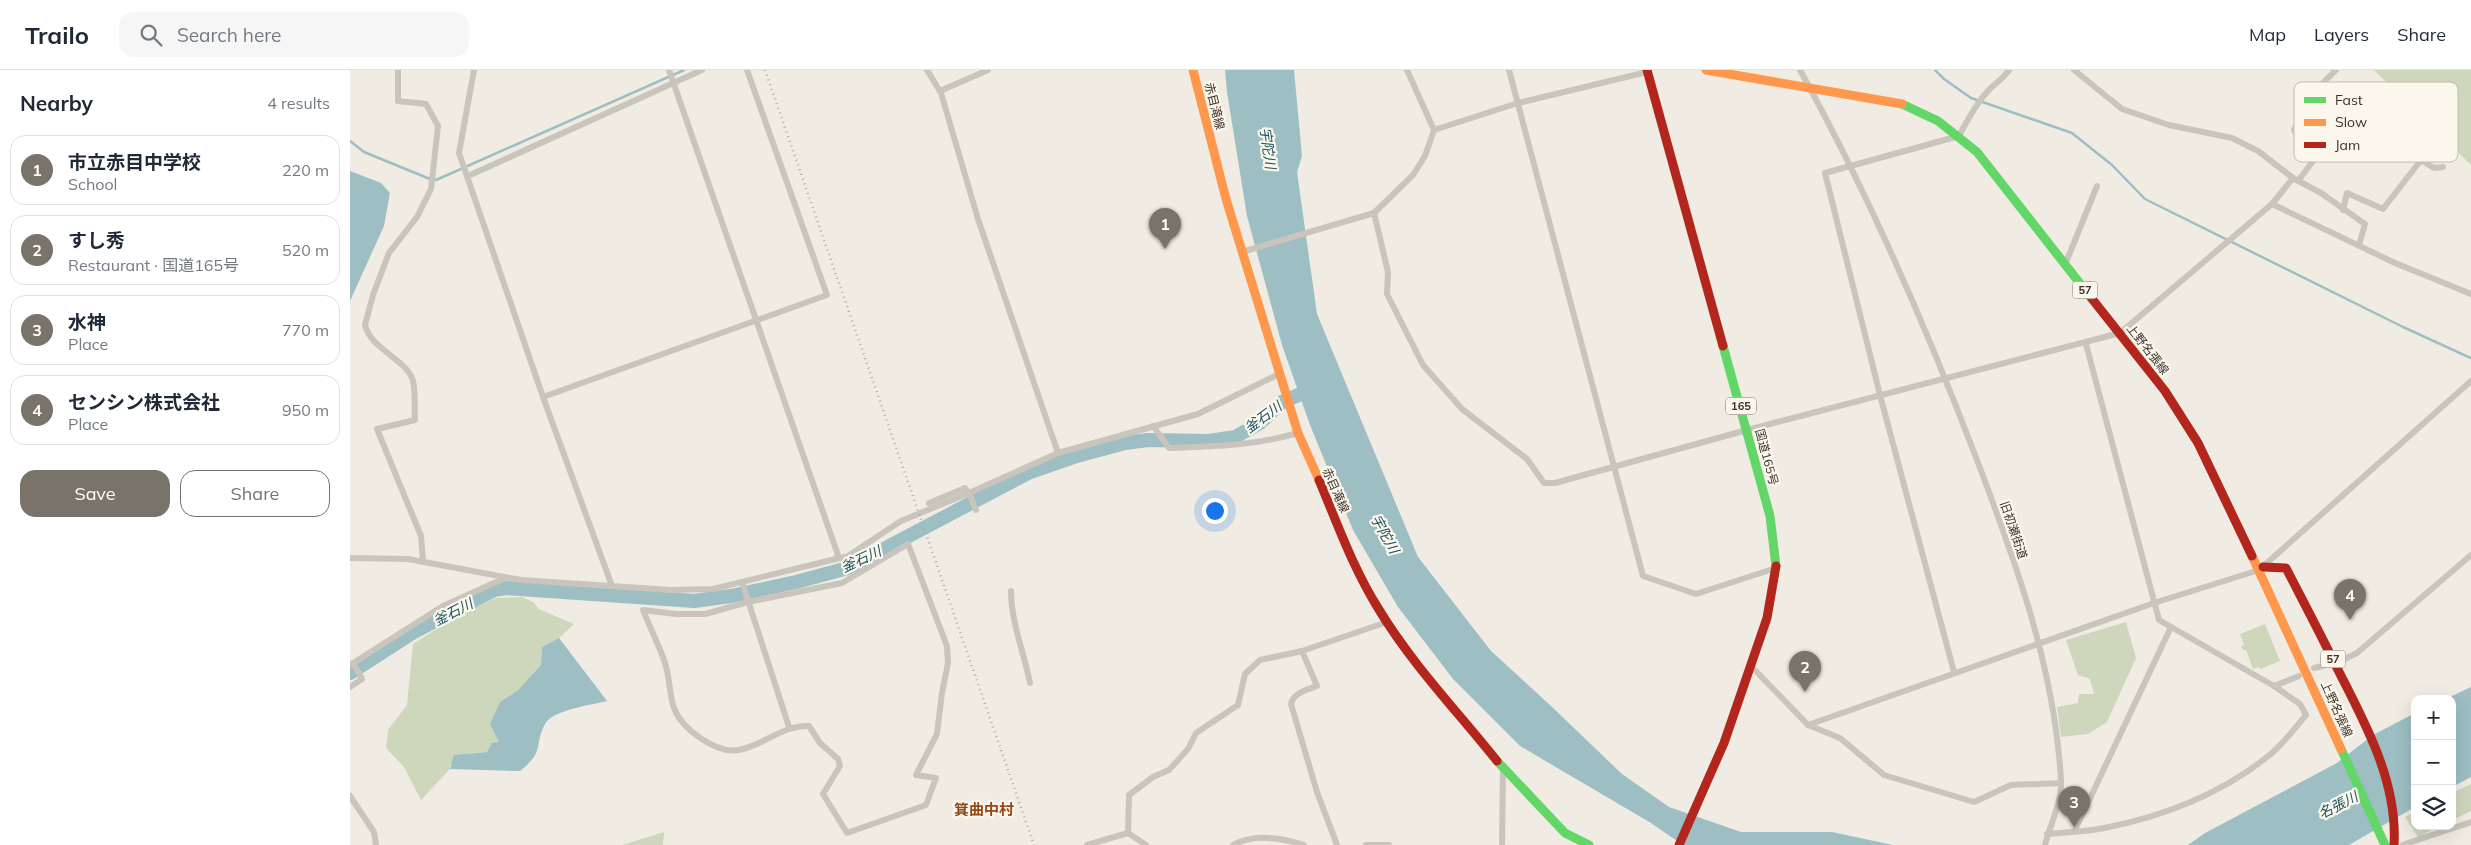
<!DOCTYPE html>
<html lang="en">
<head>
<meta charset="utf-8">
<style>
	body { margin:0; font-family:Mulish,"Noto Sans JP",sans-serif; background:#f6f6f7; color:#1f2937 }
	.controls { position:absolute; right:15px; bottom:15px; display:grid; overflow:hidden; border-radius:10px; box-shadow:0 5px 20px #0002 }
	.controls button { width:45px; height:45px; display:grid; place-items:center; padding:0; border:0; border-bottom:1px solid #e0e1e3; background:#fff; color:#1f2937; font:25px sans-serif }
	.you { position:absolute; left:864px; top:440px; width:18px; height:18px; margin:-12px; border:4px solid #fff; border-radius:50%; background:#1a73e8; box-shadow:0 0 0 8px #1a73e833 }
	.badge { display:grid; place-items:center; width:32px; height:32px; border-radius:50%; background:#7a736a; color:#fff; font-size:16px; font-weight:700 }
	.pin { position:absolute; translate:-50% -41px; filter:drop-shadow(0 1px 2px #0008) }
	.pin::after { content:''; position:absolute; top:26px; width:18px; height:15px; background:inherit; clip-path:polygon(0 0,100% 0,50% 100%) }
	.list { margin:0; padding:0; list-style:none }
	h2 { display:flex; justify-content:space-between; align-items:center; height:65px; margin:0; padding:0 20px; font-size:21px }
	h2 small { font-size:16px; font-weight:400; color:#747a83 }
	.list li { display:grid; grid-template-columns:32px 1fr auto; gap:15px; align-items:center; box-sizing:border-box; height:70px; margin:0 10px 10px; padding:0 10px; border:1px solid #e0e1e3; border-radius:15px }
	.list b { display:block; font-size:19px; white-space:nowrap }
	.list p { margin:0; font-size:16px; white-space:nowrap; color:#747a83 }
	.list em { font-size:16px; font-style:normal; color:#747a83 }
	.actions { display:flex; gap:10px; padding:15px 20px }
	.actions a { flex:1; padding:11px 0; border:1px solid #7a736a; border-radius:15px; text-align:center; font-size:18px; color:#7a736a }
	.actions .main { background:#7a736a; color:#fff }
	.icon { flex:none; width:28px; height:28px; fill:none; stroke:currentColor; stroke-width:2; stroke-linecap:round; stroke-linejoin:round }
	.map { position:relative; flex:none; width:2121px; height:775px; overflow:hidden }
	header { display:flex; align-items:center; gap:30px; box-sizing:border-box; height:70px; padding:0 25px; background:#fff; border-bottom:1px solid #e0e1e3 }
	header strong { font-size:24px }
	nav { display:flex; gap:28px; margin-inline-start:auto; font-size:18px }
	.search { width:350px; height:45px; background:#f6f6f7; display:flex; align-items:center; gap:12px; box-sizing:border-box; padding:0 18px; border-radius:15px; color:#747a83; font-size:19px }
	main { display:flex }
	aside { flex:1; background:#fff }
	.map>svg:first-child { display:block }
	.green { fill:#ced7bc }
	.water { fill:#9dbec3 }
	.lines { fill:none; stroke-linecap:round; stroke-linejoin:round }
	.stream { stroke:#9dbec3; stroke-width:2.5 }
	.river { stroke:#9dbec3; stroke-width:14 }
	.street { stroke:#c9c4bc; stroke-width:6 }
	.fast { stroke:#63d668; stroke-width:9 }
	.slow { stroke:#ff974d; stroke-width:9 }
	.jam { stroke:#b3261e; stroke-width:9 }
	.rail { stroke:#b1aca6; stroke-width:2.5; stroke-dasharray:1 4; stroke-linecap:butt }
	.labels { text-anchor:middle; dominant-baseline:central; stroke-width:4.5; stroke-linejoin:round; paint-order:stroke }
	.shield { fill:#fcf7ec; stroke:#756d64; stroke-width:1 }
	.shield-label { font-size:11px; font-weight:bold; fill:#3b3229 }
	.street-label { font-size:12px; fill:#3b3229; stroke:#fcf7ec }
	.water-label { font-size:14px; font-style:italic; fill:#1a5262; stroke:#fcf7ec }
	.quarter-label { font-size:15px; font-weight:bold; fill:#934919; stroke:#fcf7ec }
	.key { fill:#fcf7ec; stroke:#c2bcb2; stroke-width:1 }
	.key-label { font-size:14px; fill:#3b3229 }
</style>
</head>
<body>
<header>
<strong>Trailo</strong>
<div class="search"><svg class="icon" aria-label="search" viewBox="0 0 24 24"><circle cx="10" cy="10" r="6"/><path d="M15 15l6 6"/></svg>Search here</div>
<nav><a>Map</a><a>Layers</a><a>Share</a></nav>
</header>
<main>
<aside>
<h2>Nearby<small>4 results</small></h2>
<ul class="list">
<li><span class="badge">1</span><div><b>市立赤目中学校</b><p>School</p></div><em>220 m</em></li>
<li><span class="badge">2</span><div><b>すし秀</b><p>Restaurant · 国道165号</p></div><em>520 m</em></li>
<li><span class="badge">3</span><div><b>水神</b><p>Place</p></div><em>770 m</em></li>
<li><span class="badge">4</span><div><b>センシン株式会社</b><p>Place</p></div><em>950 m</em></li>
</ul>
<div class="actions"><a class="main">Save</a><a>Share</a></div>
</aside>
<div class="map">
<svg width="2121" height="775" viewBox="0 0 2121 775">
	<rect width="100%" height="100%" fill="#f0ece3"/>
	<g class="green">
		<path d="M2024,0h97v95z"/>
		<path d="M172,527l11,5 6,7 35,15 -15,14 -17,9 -1,18 -23,25 -18,12 -1,40 -12,10 -16,1 -21,12v4l-29,31 -17,-33 -18,-19 2,-18 19,-25 6,-61 44,-28 39,-18z"/>
		<path d="M1776,552l10,36 -29,64 -19,12 -27,3 -4,-30 21,-4 1,-9h15l-4,-15 -12,-4 -12,-35z"/>
		<path d="M1915,554l15,37 -20,8 -1,-2 -6,2 -7,-19h-3l-2,-4 3,-1 -4,-11z"/>
		<path d="M2121,714v27l-19,9v-27z"/>
		<path d="M2065,742v14h25l-22,11 -13,-20z"/>
		<path d="M314,762l-1,13h-41z"/>
	</g>
	<g class="water">
		<path d="M875,0h69l8,86 -5,16 20,142 101,243 73,94 60,55 71,68 47,33 72,25h91l61,13h-210l-32,-22 -131,-77 -67,-67 -55,-72 -45,-77 -43,-105 -28,-80 -35,-129 -20,-124z"/>
		<path d="M0,101l31,12 9,10 -6,33 -34,75z"/>
		<path d="M209,568l48,63c-15,4 -55,9 -62,23 -12,23 1,26 -25,47l-70,-2 4,-14 33,-3 5,-9 7,-1 -9,-18 10,-22 18,-12 23,-25 1,-18z"/>
		<path d="M2121,617v90l-19,10v-88h-6z"/>
		<path d="M2065,643v94l-66,38h-161l17,-12 132,-70 36,-28z"/>
	</g>
	<g class="lines">
		<g class="stream">
			<path d="M1585,0l9,9 27,19 101,35 40,32 33,34 258,128 68,31"/>
			<path d="M0,71l14,11 66,27"/>
			<path d="M86,110l248,-110"/>
		</g>
		<path class="river" d="M0,603l62,-40 82,-43 12,-2 188,13 37,-5 65,-14 52,-14 180,-95 49,-17 48,-13 23,-3 61,1 26,-4 25,-14 22,-21 33,-14"/>
		<g class="street">
			<path d="M48,0v31l28,3 12,22 -7,63 -14,28 -28,36 -16,42 -8,30c6,25 42,34 48,56 3,11 1,27 2,39l-38,9 44,107 2,25"/>
			<path d="M124,0l-15,83 84,244 69,189"/>
			<path d="M319,0l170,488"/>
			<path d="M577,0l14,23 37,126 80,234"/>
			<path d="M1159,0l134,506 53,18 80,-26"/>
			<path d="M1450,0c69,125 126,256 177,390 39,103 78,209 84,321 1,22 -11,43 -16,64"/>
			<path d="M1724,0l48,39 47,16 63,13 26,13 35,27 28,15 44,31 -6,21"/>
			<path d="M590,21l48,-21"/>
			<path d="M1084,60l84,-27 129,-31"/>
			<path d="M118,106l234,-106"/>
			<path d="M1948,111l18,-24 -9,-5 -13,-22 21,-39 21,-21"/>
			<path d="M1922,134l123,59 76,31"/>
			<path d="M1993,140l4,-17 36,16 38,-49 13,8 9,-1"/>
			<path d="M1024,143l14,59 -1,22 36,71 39,44 65,50 17,24h11l192,-53 373,-97 152,-129 21,-26"/>
			<path d="M892,182l132,-39 39,-38 12,-19 9,-26 -27,-60"/>
			<path d="M1715,195l32,-79"/>
			<path d="M193,327l284,-102 -80,-225"/>
			<path d="M803,356l16,22c48,-2 83,-2 129,-15"/>
			<path d="M579,433l36,-15 4,5 89,-40 140,-39 81,-40"/>
			<path d="M558,474l39,102 1,17 -6,30 -5,41 -21,41 20,3 -10,27 -79,28 -24,-39 17,-28 -2,-7 -18,-16 -11,-17c-28,-1 -45,20 -71,24 -22,4 -57,-22 -64,-42 -5,-14 -4,-30 -9,-45 -6,-18 -15,-35 -22,-53l33,4h29l43,-12 94,-19z"/>
			<path d="M0,488l58,1 113,21 150,10 42,-1 135,-33 53,-35 68,-28 7,17"/>
			<path d="M392,512l47,145"/>
			<path d="M661,521c0,31 13,61 19,92"/>
			<path d="M952,581l15,35c-10,4 -23,6 -26,18l26,88 20,53"/>
			<path d="M0,595l93,-59 62,-28"/>
			<path d="M1402,597l56,58 32,13 44,37 90,27 37,-17 50,-2"/>
			<path d="M1964,598l25,-6 18,-9 114,-98"/>
			<path d="M1604,602l-74,-277 -55,-222 134,-37c8,-15 16,-31 28,-44 7,-8 16,-13 22,-22"/>
			<path d="M1924,616l25,-10"/>
			<path d="M0,617l12,-8 -9,-16"/>
			<path d="M1458,655l346,-122 105,-33 212,-189"/>
			<path d="M0,726l24,36 2,13"/>
			<path d="M1725,760l96,-203"/>
			<path d="M778,763l1,-38 24,-18 16,-7 19,-21 8,-16 42,-28 7,-31 15,-14 42,-9 85,-29"/>
			<path d="M1697,764c19,-2 39,-2 57,-6 58,-11 117,-34 163,-71 15,-11 27,-28 39,-42l-6,-11 -26,-18 -115,-66 -73,-276"/>
			<path d="M737,775l41,-12 18,12"/>
			<path d="M883,775c21,-12 49,-7 71,0"/>
			<path d="M1016,775h23"/>
			<path d="M1152,775l1,-77"/>
			<path d="M2052,775l69,-23"/>
		</g>
		<g class="fast">
			<path d="M1552,34l36,17 39,31 112,143"/>
			<path d="M1373,276l47,170 6,50"/>
			<path d="M1991,679l44,96"/>
			<path d="M1147,691l68,72 24,12"/>
		</g>
		<g class="slow">
			<path d="M843,0l33,129 72,234 21,47"/>
			<path d="M1356,0l196,34"/>
			<path d="M1902,486l89,193"/>
		</g>
		<g class="jam">
			<path d="M1297,0l76,276"/>
			<path d="M1739,225l76,96 33,52 54,113"/>
			<path d="M969,410c18,43 34,88 59,128 33,55 79,103 119,153"/>
			<path d="M1913,497l23,1c17,33 34,65 50,98 28,55 62,115 58,179"/>
			<path d="M1329,775l45,-102 43,-125 9,-52"/>
		</g>
		<path class="rail" d="M415,0l269,775"/>
	</g>
	<g class="labels">
		<g class="shield">
			<rect x="1722.5" y="211.5" width="25" height="17" rx="4"/>
			<rect x="1376" y="327.5" width="30" height="17" rx="4"/>
			<rect x="1970.5" y="580.5" width="25" height="17" rx="4"/>
		</g>
		<g class="shield-label">
			<text x="1735" y="220">57</text>
			<text x="1391" y="336">165</text>
			<text x="1983" y="589">57</text>
		</g>
		<g class="street-label">
			<text transform="translate(865 36) rotate(76)">赤目滝線</text>
			<text transform="translate(1798 279) rotate(52)">上野名張線</text>
			<text transform="translate(1417 387) rotate(75)">国道165号</text>
			<text transform="translate(986 420) rotate(66)">赤目滝線</text>
			<text transform="translate(1664 460) rotate(71)">旧初瀬街道</text>
			<text transform="translate(1987 639) rotate(66)">上野名張線</text>
		</g>
		<g class="water-label">
			<text transform="translate(918 78) rotate(82)">宇陀川</text>
			<text transform="translate(913 347) rotate(-36)">釜石川</text>
			<text transform="translate(1035 464) rotate(61)">宇陀川</text>
			<text transform="translate(511 489) rotate(-25)">釜石川</text>
			<text transform="translate(103 542) rotate(-27)">釜石川</text>
			<text transform="translate(1988 735) rotate(-27)">名張川</text>
		</g>
		<g class="quarter-label">
			<text x="634" y="739">箕曲中村</text>
		</g>
	</g>
	<rect x="1944" y="12" width="164" height="80" rx="8" class="key"/>
	<rect x="1954" y="27" width="22" height="6" fill="#63d668"/>
	<rect x="1954" y="49" width="22" height="7" fill="#ff974d"/>
	<rect x="1954" y="72" width="22" height="6" fill="#b3261e"/>
	<g class="key-label">
		<text x="1985" y="35">Fast</text>
		<text x="1985" y="57">Slow</text>
		<text x="1985" y="80">Jam</text>
	</g>
</svg>
<div class="controls">
<button>+</button>
<button>−</button>
<button><svg class="icon" aria-label="layers" viewBox="0 0 24 24"><path d="M12 4l9 5-9 5-9-5zM3 14l9 5 9-5"/></svg></button>
</div>
<div class="you"></div>
<div class="pin badge" style="left:815px;top:179px">1</div>
<div class="pin badge" style="left:1455px;top:622px">2</div>
<div class="pin badge" style="left:1724px;top:757px">3</div>
<div class="pin badge" style="left:2000px;top:550px">4</div>
</div>
</main>
</body>
</html>
